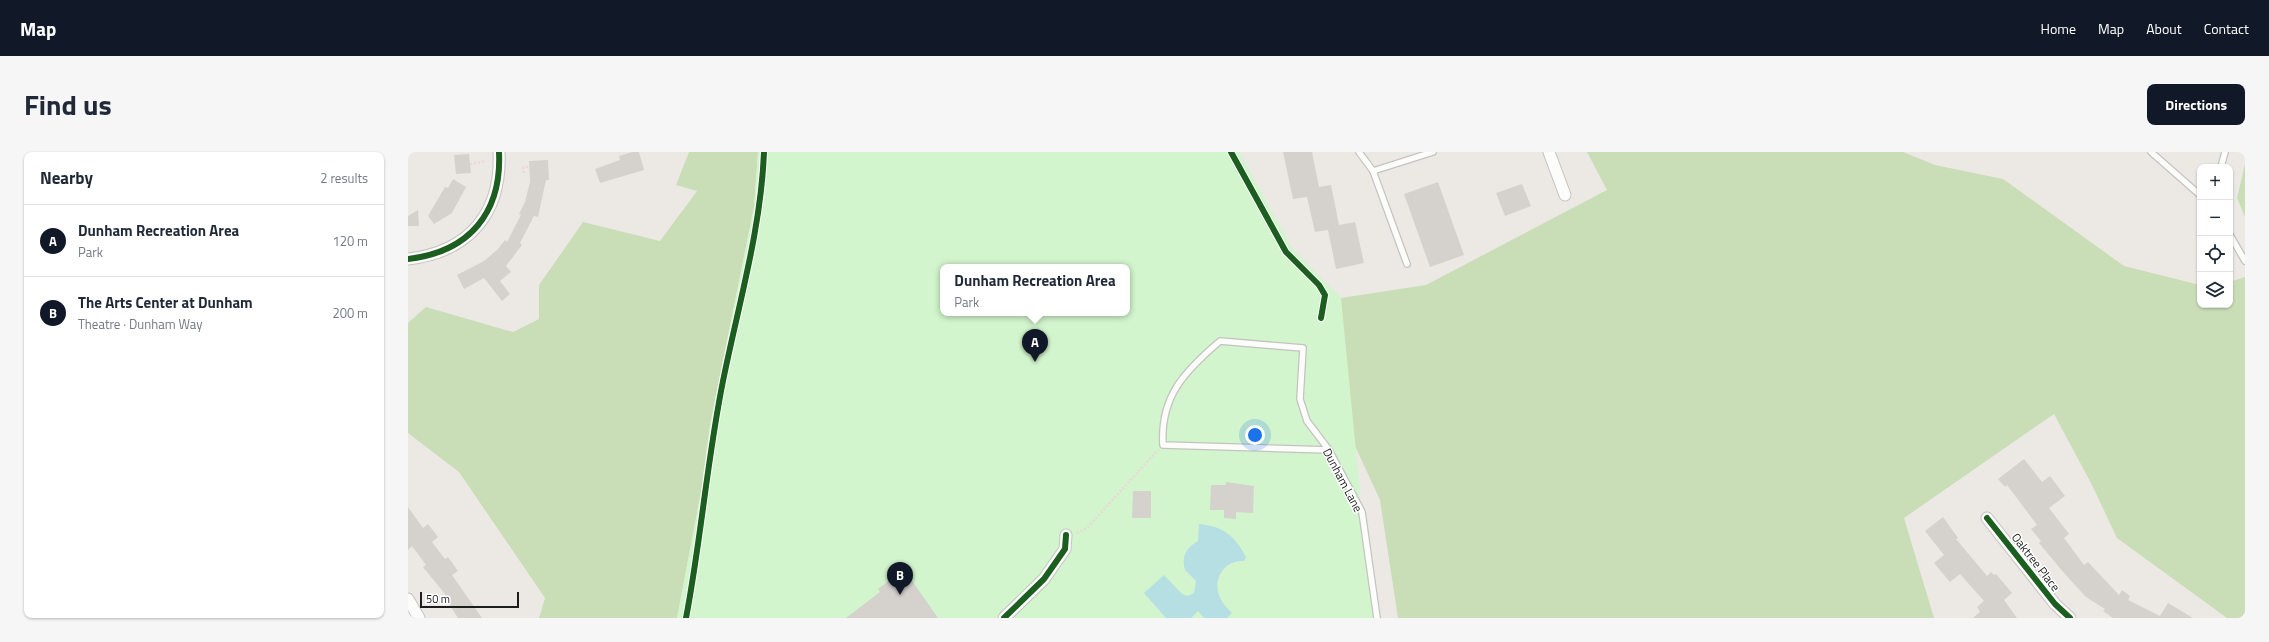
<!DOCTYPE html>
<html lang="en">
<head>
<meta charset="utf-8">
<style>
	body { margin:0; font-family:"Titillium Web",sans-serif; background:#f6f6f7; color:#1f2937 }
	.controls { position:absolute; right:12px; top:12px; display:grid; overflow:hidden; border-radius:8px; box-shadow:0 1px 3px #0004 }
	.controls button { width:36px; height:36px; display:grid; place-items:center; padding:0; border:0; border-bottom:1px solid #e0e1e3; background:#fff; color:#1f2937; font:20px sans-serif }
	.scale { position:absolute; left:12px; bottom:10px; width:99px; box-sizing:border-box; padding-left:4px; border:2px solid #1d1d1d; border-top:0; font-size:11px; line-height:14px; white-space:nowrap; color:#1d1d1d; -webkit-text-stroke:3px #fff; paint-order:stroke }
	.you { position:absolute; left:847px; top:283px; width:14px; height:14px; margin:-10px; border:3px solid #fff; border-radius:50%; background:#1a73e8; box-shadow:0 0 0 6px #1a73e833 }
	.badge { display:grid; place-items:center; width:26px; height:26px; border-radius:50%; background:#111827; color:#fff; font-size:13px; font-weight:700 }
	.pin { position:absolute; translate:-50% -33px; filter:drop-shadow(0 1px 2px #0008) }
	.pin::after { content:''; position:absolute; top:21px; width:14px; height:12px; background:inherit; clip-path:polygon(0 0,100% 0,50% 100%) }
	.popup { position:absolute; left:532px; top:112px; width:190px; height:52px; box-sizing:border-box; display:grid; place-content:center; border-radius:8px; background:#fff; filter:drop-shadow(0 1px 3px #0005); font-size:13px; white-space:nowrap; color:#747a83 }
	.popup b { font-size:15px; color:#1f2937 }
	.popup::after { content:''; position:absolute; left:50%; top:100%; margin-left:-8px; border:8px solid transparent; border-top-color:#fff }
	.list { margin:0; padding:0; list-style:none }
	h2 { display:flex; justify-content:space-between; align-items:center; height:52px; margin:0; padding:0 16px; font-size:17px }
	h2 small { font-size:13px; font-weight:400; color:#747a83 }
	.list li { display:grid; grid-template-columns:26px 1fr auto; gap:12px; align-items:center; box-sizing:border-box; height:72px; padding:0 16px; border-top:1px solid #e0e1e3 }
	.list b { display:block; font-size:15px; white-space:nowrap }
	.list p { margin:0; font-size:13px; white-space:nowrap; color:#747a83 }
	.list em { font-size:13px; font-style:normal; color:#747a83 }
	.icon { flex:none; width:22px; height:22px; fill:none; stroke:currentColor; stroke-width:2; stroke-linecap:round; stroke-linejoin:round }
	.map { position:relative; flex:none; width:1837px; height:466px; overflow:hidden; border-radius:8px }
	header { display:flex; align-items:center; gap:24px; box-sizing:border-box; height:56px; padding:0 20px; background:#111827; color:#fff }
	header strong { font-size:19px }
	nav { display:flex; gap:22px; margin-inline-start:auto; font-size:14px }
	.intro { display:flex; align-items:center; justify-content:space-between; box-sizing:border-box; height:96px; padding:0 24px }
	h1 { margin:0; font-size:28px }
	.button { padding:10px 18px; border-radius:8px; background:#111827; color:#fff; font-size:14px; font-weight:700 }
	main { display:flex; gap:24px; padding:0 24px }
	aside { flex:1; background:#fff; border-radius:8px; box-shadow:0 1px 3px #0004 }
	.map>svg:first-child { display:block }
	.forest { fill:#c9ddb7 }
	.park { fill:#d2f5cd; fill-rule:evenodd }
	.water { fill:#b5dfe3 }
	.building { fill:#d5d1cd }
	.lines { fill:none; stroke-linecap:round; stroke-linejoin:round }
	.service-casing { stroke:#c4c3c1; stroke-width:8 }
	.minor-casing { stroke:#c4c3c1; stroke-width:13 }
	.path { stroke:#ebd8d7; stroke-width:2.5; stroke-dasharray:2 2; stroke-linecap:butt }
	.service { stroke:#fcfcfb; stroke-width:5.5 }
	.minor { stroke:#fcfcfb; stroke-width:11 }
	.cycleway-casing { stroke:#fff; stroke-width:8 }
	.cycleway { stroke:#1b5e20; stroke-width:6 }
	.labels { text-anchor:middle; dominant-baseline:central; stroke-width:3; stroke-linejoin:round; paint-order:stroke }
	.street-label { font-size:12px; fill:#1d1d1d; stroke:#fff }
</style>
</head>
<body>
<header>
<strong>Map</strong>
<nav><a>Home</a><a>Map</a><a>About</a><a>Contact</a></nav>
</header>
<div class="intro"><h1>Find us</h1><a class="button">Directions</a></div>
<main>
<aside>
<h2>Nearby<small>2 results</small></h2>
<ul class="list">
<li><span class="badge">A</span><div><b>Dunham Recreation Area</b><p>Park</p></div><em>120 m</em></li>
<li><span class="badge">B</span><div><b>The Arts Center at Dunham</b><p>Theatre · Dunham Way</p></div><em>200 m</em></li>
</ul>
</aside>
<div class="map">
<svg width="1837" height="466" viewBox="0 0 1837 466">
	<rect width="100%" height="100%" fill="#ece9e5"/>
	<g class="forest">
		<path d="M281,0h69l-4,55 -44,218 -9,67 -24,126h-138l6,-20 -86,-126 -51,-39v-110l18,-16 87,25 26,-13v-34l44,-63 77,19 37,-50 -21,-6z"/>
		<path d="M1179,0h316l32,13 68,14 121,87 76,19v20h30v-23l15,-5v341h-18l-110,-80 -25,-53 -38,-71 -150,104 30,100h-536l-18,-118 -31,-67 -34,-54 26,-81 85,-13 181,-95z"/>
		<path d="M1837,12v53l-8,-19z"/>
	</g>
	<path class="park" d="M350,0h481l54,97 48,49 21,214 15,106h-700l24,-126 9,-67 44,-218zM535,115h184v46h-184z"/>
	<path class="water" d="M791,372c24,2 36,12 47,33l-2,4c-19,-1 -31,16 -25,34 2,7 8,13 13,18l-5,5h-23l-6,-7 -7,7h-25l-22,-25 20,-18 18,19 6,2 6,-3 2,-12 -11,-11c-4,-14 1,-22 13,-29z"/>
	<g class="building">
		<path d="M224,0h7l5,18 -44,13 -5,-14 25,-9 -1,-4z"/>
		<path d="M875,0h29l7,35 12,-2 8,40 16,-3 9,41 -28,6 -8,-39 -13,2 -8,-35 -14,2z"/>
		<path d="M61,2l2,19 -15,1 -2,-19z"/>
		<path d="M140,8l1,20h-3l-8,37 -4,-1 -14,27 2,2 -16,21 5,6 -11,9 10,13 -8,7 -18,-23 -20,11 -7,-14 27,-14 14,-12 7,-9 2,2 14,-27 -2,-1 6,-12 5,-20 -1,-21z"/>
		<path d="M45,27l13,8 -14,26 -18,11 -6,-8 17,-29 3,1z"/>
		<path d="M1030,30l26,73 -34,12 -26,-73z"/>
		<path d="M1114,32l9,22 -26,10 -9,-23z"/>
		<path d="M10,58l1,16h-11v-10z"/>
		<path d="M1616,307l18,23 8,-6 15,20 -16,12 20,26 -5,4 20,27 4,-3 31,33 3,-5 8,6 -2,4 32,16 8,-13 25,15h-80l-10,-7 2,-2 -19,-12 -22,-24 -25,-30 2,-2 -10,-12 6,-4 -30,-40 -2,2 -7,-8z"/>
		<path d="M818,330l28,4 -1,27 -17,-1v7l-12,-1v-8h-14l1,-25h15z"/>
		<path d="M725,339h18v27h-19z"/>
		<path d="M0,355l15,21 5,-4 10,13 -6,5 13,17 3,-2 10,14 -6,4 30,43h-24l-11,-17 2,-2 -26,-32 3,-2 -14,-19 -4,4z"/>
		<path d="M1535,365l15,21 -2,1 31,37 4,-4 3,3 2,-1 16,19 -8,7 13,18h-44l7,-6 -3,-5 7,-6 -24,-27 -10,8 -16,-19 10,-8 -19,-24z"/>
		<path d="M500,423l30,43h-92l34,-26 -2,-3 12,-9 4,6z"/>
	</g>
	<g class="lines">
		<g class="service-casing">
			<g id="service">
				<path d="M951,0l14,19 34,93"/>
				<path d="M1743,0l49,43"/>
				<path d="M1813,15l4,-15"/>
				<path d="M965,19l60,-19"/>
				<path d="M1822,83l15,26"/>
				<path d="M921,298l-166,-5c-3,-49 22,-74 57,-104l83,7 -3,51 7,22 22,29 33,62 15,106"/>
			</g>
		</g>
		<g class="minor-casing">
			<g id="minor">
				<path d="M1141,0l16,43"/>
				<path d="M0,107c61,-7 94,-46 91,-107"/>
				<path d="M1579,366l68,86 15,14"/>
				<path d="M0,447l11,19"/>
				<path d="M596,466l40,-39 21,-30 1,-14"/>
			</g>
		</g>
		<g class="path">
			<path d="M62,12l16,-3"/>
			<path d="M116,21l-1,-5 6,-2"/>
			<path d="M669,381l10,-5 71,-78"/>
		</g>
		<use href="#service" class="service"/>
		<use href="#minor" class="minor"/>
		<g class="cycleway-casing">
			<g id="cycleway">
				<path d="M823,0l55,100 33,33 6,10 -4,23"/>
				<path d="M0,107c61,-7 94,-46 91,-107"/>
				<path d="M1579,366l68,86 15,14"/>
				<path d="M278,466c15,-78 21,-158 37,-237 15,-75 38,-151 41,-229"/>
				<path d="M596,466l40,-39 21,-30 1,-14"/>
			</g>
		</g>
		<use href="#cycleway" class="cycleway"/>
	</g>
	<g class="labels">
		<g class="street-label">
			<text transform="translate(935 328) rotate(62)">Dunham Lane</text>
			<text transform="translate(1628 410) rotate(52)">Oaktree Place</text>
		</g>
	</g>
</svg>
<div class="controls">
<button>+</button>
<button>−</button>
<button><svg class="icon" aria-label="locate" viewBox="0 0 24 24"><circle cx="12" cy="12" r="6"/><path d="M12 2v4M12 18v4M2 12h4M18 12h4"/></svg></button>
<button><svg class="icon" aria-label="layers" viewBox="0 0 24 24"><path d="M12 4l9 5-9 5-9-5zM3 14l9 5 9-5"/></svg></button>
</div>
<div class="scale">50 m</div>
<div class="you"></div>
<div class="pin badge" style="left:627px;top:210px">A</div>
<div class="popup"><b>Dunham Recreation Area</b>Park</div>
<div class="pin badge" style="left:492px;top:443px">B</div>
</div>
</main>
</body>
</html>
